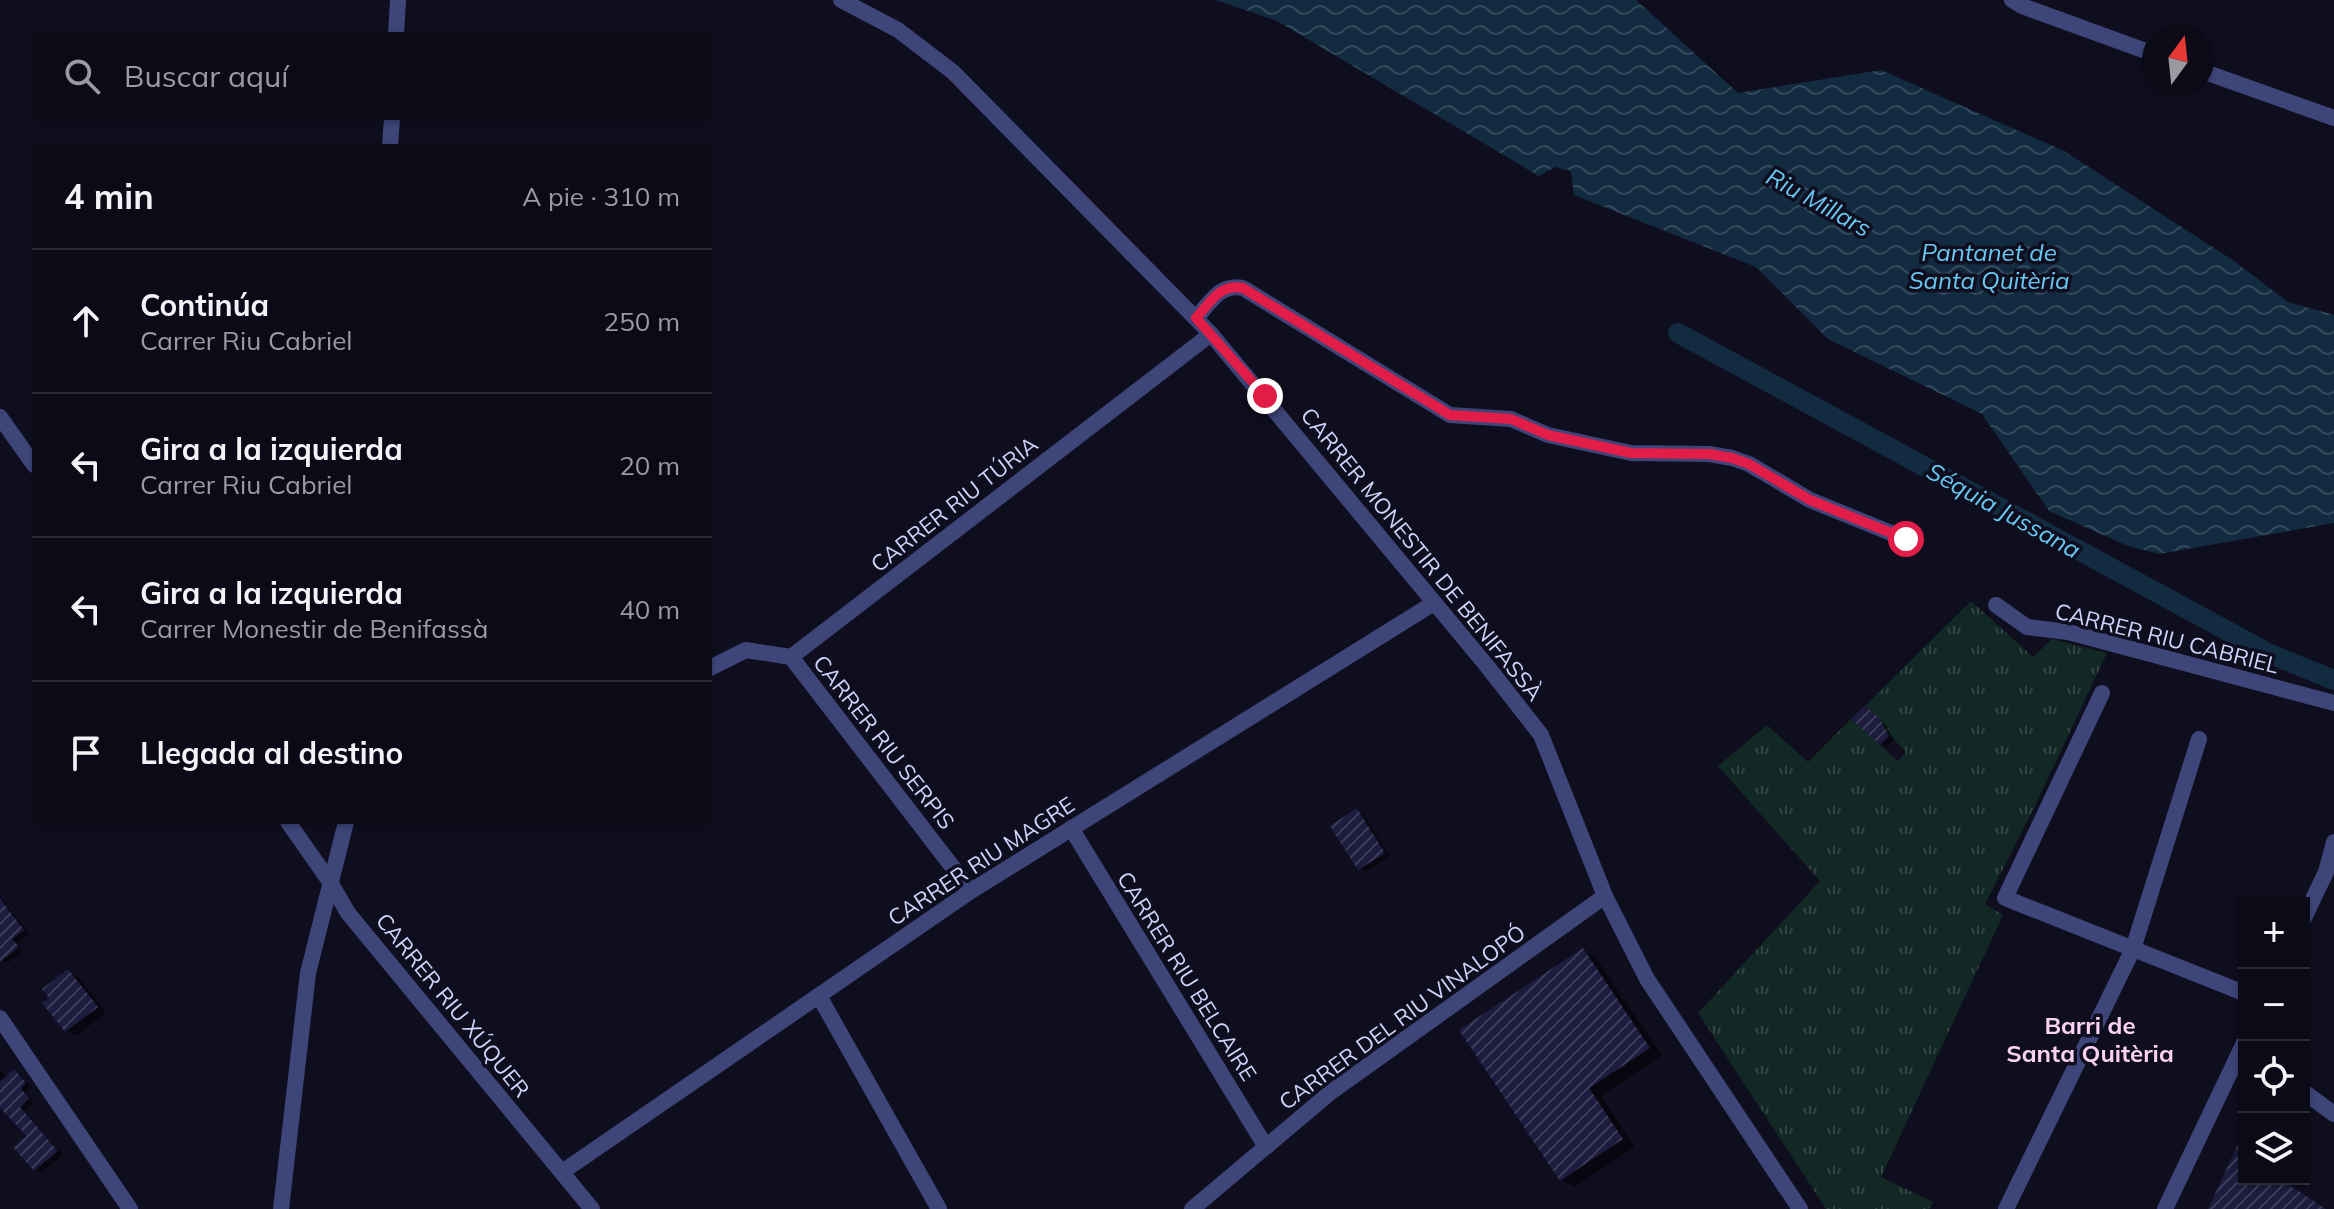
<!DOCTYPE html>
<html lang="es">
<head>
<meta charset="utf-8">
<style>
	body { margin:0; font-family:Mulish,sans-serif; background:#191824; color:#f1f3f6 }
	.controls { position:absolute; right:24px; bottom:24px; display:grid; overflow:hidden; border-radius:0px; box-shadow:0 2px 6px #0004 }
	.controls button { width:72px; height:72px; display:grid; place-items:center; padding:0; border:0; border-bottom:2px solid #2b2b36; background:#0b0a17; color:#f1f3f6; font:40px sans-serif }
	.compass { position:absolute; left:2142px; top:24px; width:72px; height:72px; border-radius:50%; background:#0b0a17; box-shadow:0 2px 6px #0004; rotate:15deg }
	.stop { position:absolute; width:24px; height:24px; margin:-18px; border:6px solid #e11d48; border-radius:50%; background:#fff }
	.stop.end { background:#e11d48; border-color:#fff; box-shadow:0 2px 8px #0008 }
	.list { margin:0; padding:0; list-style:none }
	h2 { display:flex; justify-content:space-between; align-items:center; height:104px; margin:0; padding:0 32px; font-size:34px }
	h2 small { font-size:26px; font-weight:400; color:#9a9aa1 }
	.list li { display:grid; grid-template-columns:52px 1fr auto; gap:24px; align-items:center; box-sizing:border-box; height:144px; padding:0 32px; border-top:2px solid #2b2b36 }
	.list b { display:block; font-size:30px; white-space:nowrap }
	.list p { margin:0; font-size:26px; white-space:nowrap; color:#9a9aa1 }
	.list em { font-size:26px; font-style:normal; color:#9a9aa1 }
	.icon { flex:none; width:44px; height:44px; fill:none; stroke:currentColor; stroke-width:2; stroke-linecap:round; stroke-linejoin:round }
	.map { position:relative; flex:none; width:2334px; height:1209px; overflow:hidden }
	.search { position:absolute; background:#0b0a17; box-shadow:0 2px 6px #0004; left:32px; top:32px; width:680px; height:88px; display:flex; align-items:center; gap:20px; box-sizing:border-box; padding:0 28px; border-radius:0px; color:#9a9aa1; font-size:30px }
	.panel { position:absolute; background:#0b0a17; box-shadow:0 2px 6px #0004; left:32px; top:144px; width:680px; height:680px; border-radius:0px }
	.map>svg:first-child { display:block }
	.grass { fill:url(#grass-tufts) }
	.water { fill:url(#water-waves) }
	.shadow { fill:#0007 }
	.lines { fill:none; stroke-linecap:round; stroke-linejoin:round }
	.canal { stroke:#122b40; stroke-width:20 }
	.building { fill:url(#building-hatch) }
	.minor { stroke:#3e4579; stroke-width:16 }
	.tertiary { stroke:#3e4579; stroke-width:16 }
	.route { stroke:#e11d48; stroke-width:10 }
	.labels { text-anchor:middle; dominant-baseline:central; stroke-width:7; stroke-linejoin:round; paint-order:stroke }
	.street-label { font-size:22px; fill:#d1d3fb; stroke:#0f0e1f }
	.water-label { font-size:24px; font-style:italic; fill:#69c8f1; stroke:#0f0e1f }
	.neighbourhood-label { font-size:24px; font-weight:bold; fill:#fbd2f3; stroke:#0f0e1f }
</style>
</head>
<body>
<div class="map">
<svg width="2334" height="1209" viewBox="0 0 2334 1209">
	<defs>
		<pattern id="grass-tufts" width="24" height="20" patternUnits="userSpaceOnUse" patternTransform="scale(2)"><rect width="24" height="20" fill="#122824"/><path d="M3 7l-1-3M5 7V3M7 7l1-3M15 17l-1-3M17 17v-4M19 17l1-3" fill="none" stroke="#334645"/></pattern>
		<pattern id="water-waves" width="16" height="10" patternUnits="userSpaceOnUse" patternTransform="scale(2)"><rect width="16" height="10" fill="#122b40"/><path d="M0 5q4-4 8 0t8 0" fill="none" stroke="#33495c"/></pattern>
		<pattern id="building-hatch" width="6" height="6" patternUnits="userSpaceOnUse" patternTransform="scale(2)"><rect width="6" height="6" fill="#1e1c3e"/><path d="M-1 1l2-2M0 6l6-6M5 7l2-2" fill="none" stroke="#3e3c5b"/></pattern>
	</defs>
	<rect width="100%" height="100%" fill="#0f0e1f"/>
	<path class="grass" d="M1971,601l62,56 19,-18 55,14 -74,157 -48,94 18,11 -122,262 52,25 -4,7h-103l-128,-196 122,-132 -102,-115 49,-41 41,37 43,-43 47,42 8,-9c-16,-15 -25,-32 -41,-46z"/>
	<path class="water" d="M1216,0h420l102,93 143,-23 183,81 170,110 54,41 46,13v208l-175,31 -31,-8 -79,-35 -67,-97 -154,-75 -72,-72 -182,-72 -3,-24 -16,-4 -16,9 -262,-155z"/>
	<g class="shadow">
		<path d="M1871,712l15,13 8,15 -7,7 -6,-3z"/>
		<path d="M1357,811l6,3 27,42 -24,16 -6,-4z"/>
		<path d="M4,906l6,3 19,25 -12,9 6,8 -15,12 -8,-6v-49z"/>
		<path d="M1583,951l13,7 66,98 -61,40 34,51 -61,40 -13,-8z"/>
		<path d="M68,971l10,6 28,36 -30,23 -10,-6z"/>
		<path d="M0,1069l7,9 7,-6 6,3 11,12 -6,6 9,9 -10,9 39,44 -22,18 -6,-3 -5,-34 -30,-31z"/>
	</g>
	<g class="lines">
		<path class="canal" d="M1678,333l592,321 64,26"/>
	</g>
	<g class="building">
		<path d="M1865,706l15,13 9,17 -9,9 -29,-26z"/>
		<path d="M1357,808l28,45 -27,17 -28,-44z"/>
		<path d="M0,899l24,31 -12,9 7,8 -19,15z"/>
		<path d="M1583,948l67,100 -61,40 34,51 -63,42 -101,-151z"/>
		<path d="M68,969l30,38 -33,25 -23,-29 7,-5 -7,-9z"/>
		<path d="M14,1069l12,14 -5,6 8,9 -9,9 38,44 -24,20 -21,-24 14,-11 -27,-28v-26z"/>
		<path d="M2244,1131v48h36l46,30h-118z"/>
	</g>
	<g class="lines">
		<g class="minor">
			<path d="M2012,0l10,6 132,48"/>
			<path d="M396,34l2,-34"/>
			<path d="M2202,71l132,47"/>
			<path d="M390,146l2,-28"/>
			<path d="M1196,318c14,-15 24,-35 47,-30l207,127 61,4 37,16 83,18 78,1 23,4 17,6 61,36 96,39"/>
			<path d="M0,417l34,48"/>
			<path d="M1996,605l31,22 41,5 266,71"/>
			<path d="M791,657l180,234"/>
			<path d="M710,668l36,-18 45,7 420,-323"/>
			<path d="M2102,693l-97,205 239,95"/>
			<path d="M288,822l42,60 18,31 244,296"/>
			<path d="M1071,828l195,319"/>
			<path d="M819,996l120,213"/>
			<path d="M0,1018l130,191"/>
			<path d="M2304,1092l30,22"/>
			<path d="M562,1172l409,-281 463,-288"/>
			<path d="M281,1209l27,-236 38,-151"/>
			<path d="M1192,1209l139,-117 274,-196"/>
			<path d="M2006,1209l127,-260 66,-210"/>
		</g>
		<g class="tertiary">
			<path d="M841,0l57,30 55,42 258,262 276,332 54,69 64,161 42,83 153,230"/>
			<path d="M2304,918l22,-46 8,-30"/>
			<path d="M2165,1209l79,-166"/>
		</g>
	</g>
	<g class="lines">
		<path class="route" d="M1265,396l-69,-78c14,-15 24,-35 47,-30l207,127 61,4 37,16 83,18 78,1 23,4 17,6 61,36 96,39"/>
	</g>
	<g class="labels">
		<g class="street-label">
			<text transform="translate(954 504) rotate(-38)">CARRER RIU TÚRIA</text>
			<text transform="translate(1422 554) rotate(51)">CARRER MONESTIR DE BENIFASSÀ</text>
			<text transform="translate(2167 638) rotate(14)">CARRER RIU CABRIEL</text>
			<text transform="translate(884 742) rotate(52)">CARRER RIU SERPIS</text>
			<text transform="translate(981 861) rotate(-33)">CARRER RIU MAGRE</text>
			<text transform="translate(1187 976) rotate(58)">CARRER RIU BELCAIRE</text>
			<text transform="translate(453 1005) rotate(51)">CARRER RIU XÚQUER</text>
			<text transform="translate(1402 1017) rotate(-36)">CARRER DEL RIU VINALOPÓ</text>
		</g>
		<g class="water-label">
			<text transform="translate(1819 202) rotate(29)">Riu Millars</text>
			<text x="1989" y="252">Pantanet de<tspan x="1989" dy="28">Santa Quitèria</tspan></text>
			<text transform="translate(2004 510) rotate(29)">Séquia Jussana</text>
		</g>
		<g class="neighbourhood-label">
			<text x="2090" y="1025">Barri de<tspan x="2090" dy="28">Santa Quitèria</tspan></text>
		</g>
	</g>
</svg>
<div class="controls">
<button>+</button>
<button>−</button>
<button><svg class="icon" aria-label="locate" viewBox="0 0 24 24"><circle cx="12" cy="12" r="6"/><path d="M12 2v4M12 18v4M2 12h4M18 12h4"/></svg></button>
<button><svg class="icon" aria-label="layers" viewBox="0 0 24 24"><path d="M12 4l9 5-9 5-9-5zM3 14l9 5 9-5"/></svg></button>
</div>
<svg class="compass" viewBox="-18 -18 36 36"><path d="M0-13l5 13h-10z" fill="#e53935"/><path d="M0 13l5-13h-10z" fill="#9a9aa1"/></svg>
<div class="stop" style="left:1906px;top:539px"></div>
<div class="stop end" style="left:1265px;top:396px"></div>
<div class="search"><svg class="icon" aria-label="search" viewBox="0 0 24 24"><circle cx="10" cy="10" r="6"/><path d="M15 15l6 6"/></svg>Buscar aquí</div>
<section class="panel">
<h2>4 min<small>A pie · 310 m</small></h2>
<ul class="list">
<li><svg class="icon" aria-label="ahead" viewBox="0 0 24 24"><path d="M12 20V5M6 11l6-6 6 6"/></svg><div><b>Continúa</b><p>Carrer Riu Cabriel</p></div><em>250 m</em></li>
<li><svg class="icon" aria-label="left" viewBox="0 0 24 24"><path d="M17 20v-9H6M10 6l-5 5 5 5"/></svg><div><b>Gira a la izquierda</b><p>Carrer Riu Cabriel</p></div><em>20 m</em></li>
<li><svg class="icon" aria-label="left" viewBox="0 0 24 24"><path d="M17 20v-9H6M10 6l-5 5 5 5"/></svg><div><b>Gira a la izquierda</b><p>Carrer Monestir de Benifassà</p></div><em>40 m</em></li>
<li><svg class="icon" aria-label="arrive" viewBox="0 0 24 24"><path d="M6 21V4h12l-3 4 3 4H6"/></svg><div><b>Llegada al destino</b></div></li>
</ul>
</section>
</div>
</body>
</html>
